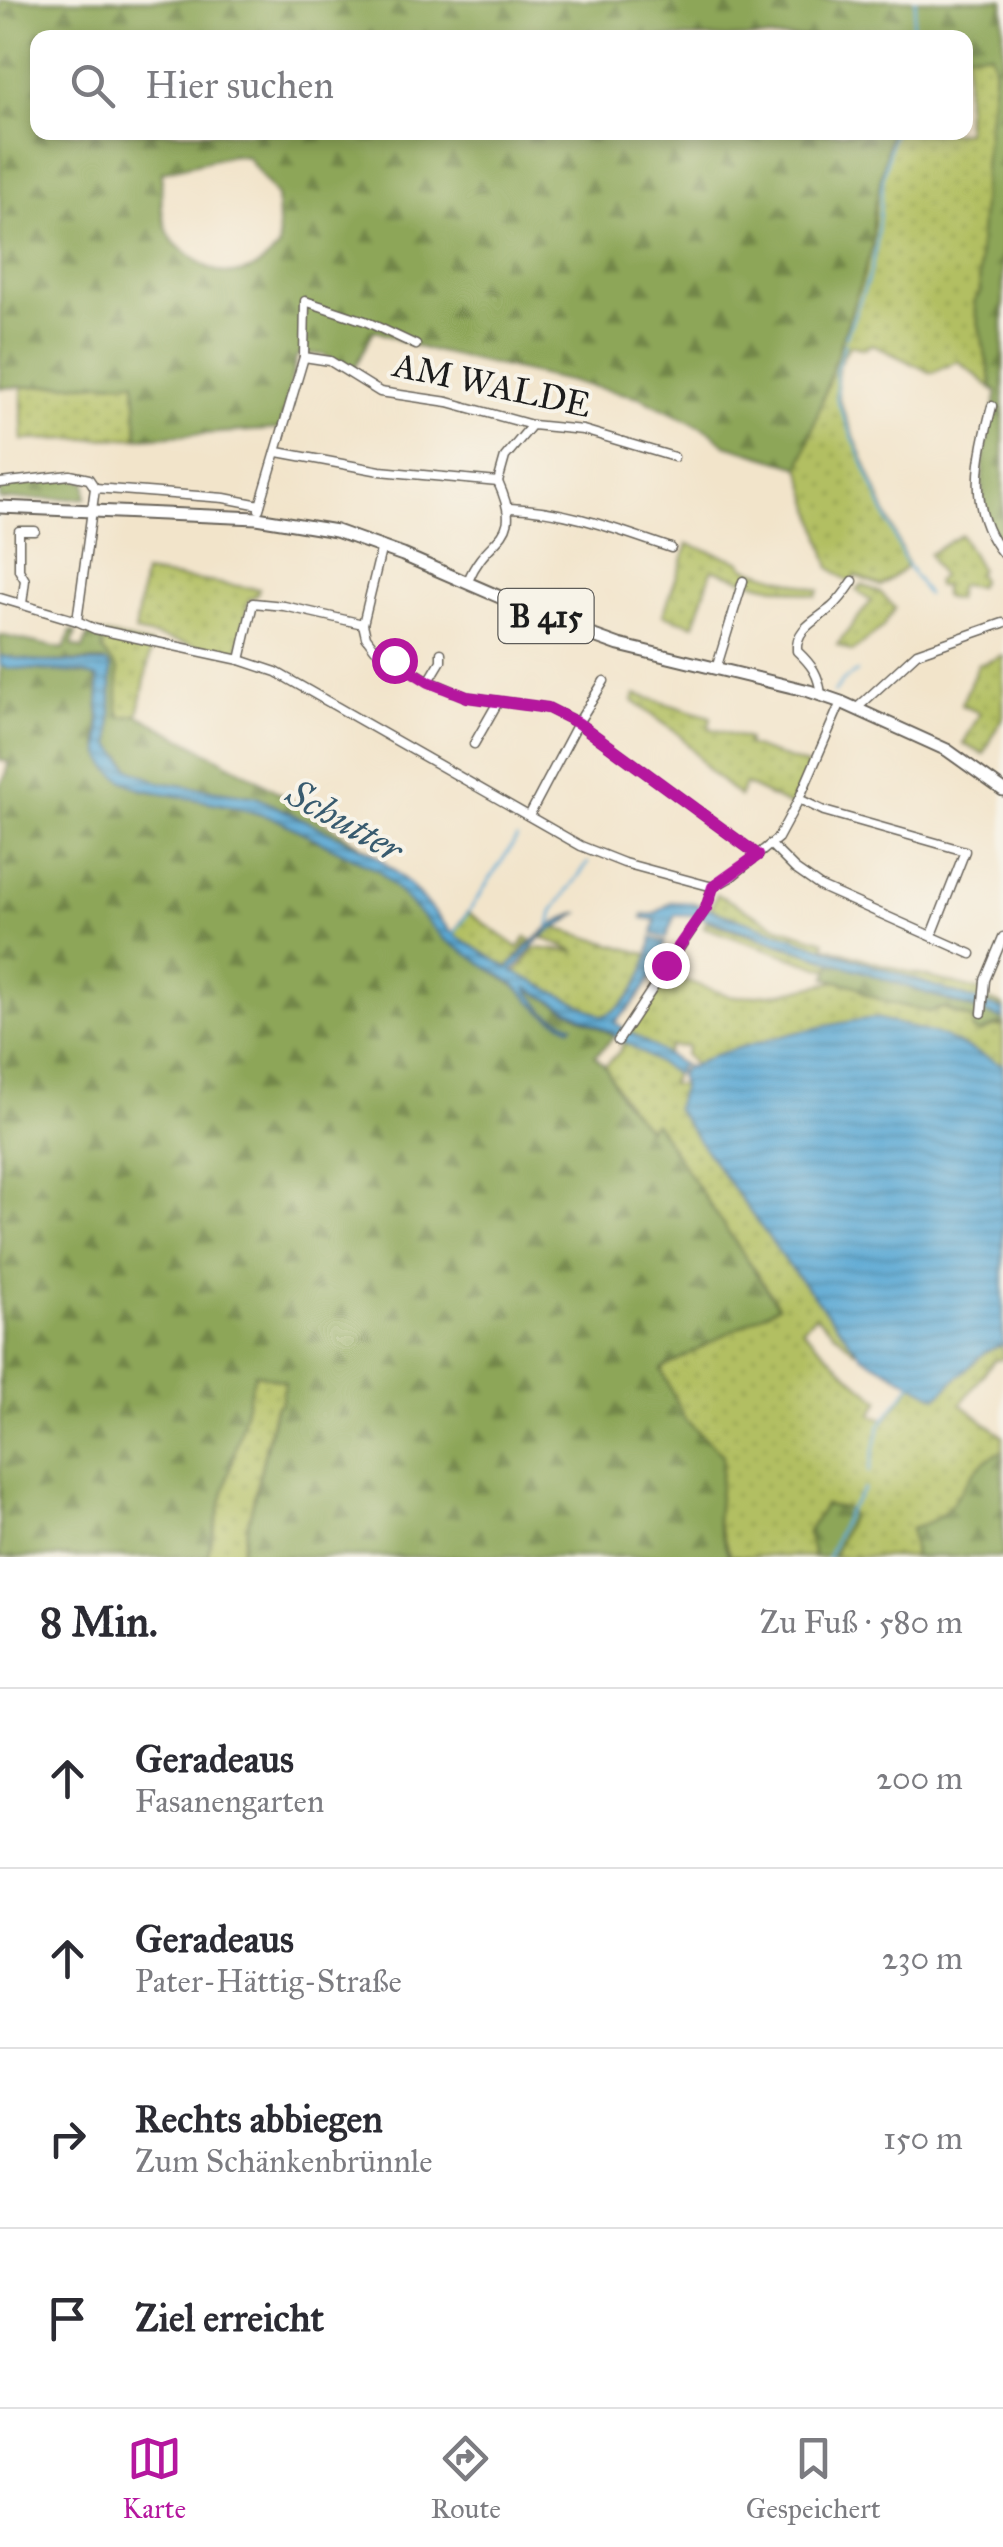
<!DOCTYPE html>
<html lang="de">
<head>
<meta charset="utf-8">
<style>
	body { margin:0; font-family:"IM FELL Great Primer",serif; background:#f2f2f3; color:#2b2b33 }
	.stop { position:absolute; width:30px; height:30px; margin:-22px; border:8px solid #b5179e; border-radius:50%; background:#fff }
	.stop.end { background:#b5179e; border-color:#fff; box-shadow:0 2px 10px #0008 }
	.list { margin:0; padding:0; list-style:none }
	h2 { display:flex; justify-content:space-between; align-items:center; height:130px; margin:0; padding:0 40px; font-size:42px }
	h2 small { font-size:32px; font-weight:400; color:#7c7c81 }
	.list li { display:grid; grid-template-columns:65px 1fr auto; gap:30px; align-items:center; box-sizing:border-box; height:180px; padding:0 40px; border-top:2px solid #e1e1e2 }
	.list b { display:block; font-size:38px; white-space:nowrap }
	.list p { margin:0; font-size:32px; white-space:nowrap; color:#7c7c81 }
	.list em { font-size:32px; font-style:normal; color:#7c7c81 }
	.icon { flex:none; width:55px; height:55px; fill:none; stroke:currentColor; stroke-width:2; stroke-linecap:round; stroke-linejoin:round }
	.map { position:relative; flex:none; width:1003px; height:1557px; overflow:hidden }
	.search { position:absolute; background:#fff; box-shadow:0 5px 15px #0003; left:30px; right:30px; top:30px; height:110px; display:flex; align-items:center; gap:25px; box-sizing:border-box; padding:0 35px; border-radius:20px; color:#7c7c81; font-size:38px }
	.sheet { height:850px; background:#fff }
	nav { display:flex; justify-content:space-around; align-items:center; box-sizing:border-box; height:140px; border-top:2px solid #e1e1e2; background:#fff; font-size:28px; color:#7c7c81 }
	nav a { display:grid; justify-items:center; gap:5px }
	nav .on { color:#b5179e }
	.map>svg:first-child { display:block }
	.grass { fill:url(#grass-dots); stroke:#676e3f; stroke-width:2.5 }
	.forest { fill:url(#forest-firs); stroke:#54613a; stroke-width:2.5; fill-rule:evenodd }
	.water { fill:url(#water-rules); stroke:#3c6278; stroke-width:2.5 }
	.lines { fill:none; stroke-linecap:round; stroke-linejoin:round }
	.stream { stroke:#5ba9d4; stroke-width:2.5 }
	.street-casing { stroke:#676259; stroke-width:11 }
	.primary-casing { stroke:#676259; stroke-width:15 }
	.street { stroke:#fff; stroke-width:8 }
	.primary { stroke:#fff; stroke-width:11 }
	.route { stroke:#b5179e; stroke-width:12 }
	.labels { text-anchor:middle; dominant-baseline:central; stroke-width:8; stroke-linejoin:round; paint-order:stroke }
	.shield { fill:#f7f3e8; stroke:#5e5c59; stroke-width:2.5 }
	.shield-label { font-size:32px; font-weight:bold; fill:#1c1c1c }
	.street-label { font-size:35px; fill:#1c1c1c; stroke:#f7f3e8 }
	.water-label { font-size:38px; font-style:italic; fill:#385b6f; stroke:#f7f3e8 }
</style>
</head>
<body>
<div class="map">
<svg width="1003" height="1557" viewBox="0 0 1003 1557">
	<defs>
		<pattern id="grass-dots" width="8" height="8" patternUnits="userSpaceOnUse" patternTransform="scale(2.5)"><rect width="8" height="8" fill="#b2bf62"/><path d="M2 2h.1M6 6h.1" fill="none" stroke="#98a454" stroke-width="1.8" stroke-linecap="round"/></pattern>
		<pattern id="forest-firs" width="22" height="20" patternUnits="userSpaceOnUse" patternTransform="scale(2.5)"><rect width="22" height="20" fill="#8da658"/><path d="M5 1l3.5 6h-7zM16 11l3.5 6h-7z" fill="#728648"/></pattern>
		<pattern id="water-rules" width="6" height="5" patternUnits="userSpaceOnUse" patternTransform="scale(2.5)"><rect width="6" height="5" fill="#5ba9d4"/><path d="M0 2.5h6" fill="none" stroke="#4a89ab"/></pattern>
	</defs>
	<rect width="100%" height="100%" fill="#f7f3e8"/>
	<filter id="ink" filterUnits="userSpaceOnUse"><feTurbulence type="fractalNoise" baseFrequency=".01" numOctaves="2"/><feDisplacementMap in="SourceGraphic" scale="20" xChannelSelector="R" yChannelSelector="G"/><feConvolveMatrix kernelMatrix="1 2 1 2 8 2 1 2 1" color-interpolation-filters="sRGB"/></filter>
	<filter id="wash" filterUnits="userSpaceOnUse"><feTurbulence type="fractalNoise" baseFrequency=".0048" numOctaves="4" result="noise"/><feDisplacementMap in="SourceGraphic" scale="40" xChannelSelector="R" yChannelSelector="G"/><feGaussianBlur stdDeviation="2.25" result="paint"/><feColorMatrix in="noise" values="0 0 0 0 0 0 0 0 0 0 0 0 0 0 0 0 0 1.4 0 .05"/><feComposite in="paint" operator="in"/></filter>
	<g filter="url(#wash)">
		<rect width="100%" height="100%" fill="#f2e4ca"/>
		<g class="grass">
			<path d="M991,52l4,19 -16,180 1,42 -6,9 19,87 -35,-28 -26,12 -60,-29 -7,5 -15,-4c-14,17 -16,37 -10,58l68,163 -27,20 -25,-10 -7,6 -19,-14 -30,-101 72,-218 2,-37 16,-79 76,-1v-79z"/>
			<path d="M136,381l2,57 -116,2v-53z"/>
			<path d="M961,535l19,34 -3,4 4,7 -3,7 -19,-2 -3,15 -12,-3v-11h-7l-1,-5 5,-4 -12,-23z"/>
			<path d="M688,544l52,17 6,7 73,22 -3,6 -69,-15 -35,-12 -18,56 -31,-10z"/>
			<path d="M144,573l115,16 -3,7 -7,3 -12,56 -102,-23z"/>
			<path d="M862,585l19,8 14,15 -12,19 -31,25 -15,-7 34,-44 -15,-11z"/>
			<path d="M102,634l50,11 -14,70 -17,2 -3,-7v-40l-15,-19z"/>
			<path d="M1003,656v60l-19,38 -21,-10 17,-31 -19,-8 17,-40z"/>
			<path d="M635,694l76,23 -2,11 39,11 -1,6 62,21 -18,40 -46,-22 -6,12 -30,-25 -28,-35 -48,-35z"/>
			<path d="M717,894l62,33 46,14 -1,5 73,23 89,23 -1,6 18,8v4l-293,-100z"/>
			<path d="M468,912l51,36 7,-11 5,3 -23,28 -55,-34z"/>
			<path d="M705,921l127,40 -4,9 -125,-43z"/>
			<path d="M552,927l98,28c-9,25 -20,51 -47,61l-87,-43 19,-25 41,4 -35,-15z"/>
			<path d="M672,976l61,21 49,-4 55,-12 20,5 8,8 22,8 41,10 15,-4 48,19 12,-1v49l-130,232 -18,44 -40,-35 -13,13 53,52 25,19 -9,15 15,4 27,-36 90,-79v55l-9,1 -33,44 42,32v15c-35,13 -39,53 -68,71 -7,4 -17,6 -24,8l3,27h-81l17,-42 -26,-9 -17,28 8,23 -85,-1 -13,-37 6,-64 -39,-37 -24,-49 118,-64 -124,-182 -5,7c-20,-19 -32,-40 -44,-64l15,-15 4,-10 51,33 -5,10 12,1 -1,-8 5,-9 8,-3 -9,-11 3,-7 -18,-1 -4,9 -38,-22c4,-6 39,-53 44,-57z"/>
			<path d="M255,1373l30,9 -4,22 -6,3 -35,150h-33z"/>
		</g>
		<g class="forest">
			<path d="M0,0h1003v548c-36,-52 -17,-99 -6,-156l-4,-3 -19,-87 6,-9 -1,-42 6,-96 10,-84 -4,-18h-25v-15h-928v94l852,1 -16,79 -2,37 -72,218 -75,-22 -14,-13 -72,-35 -222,-50 -43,-17 -21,41 -29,-16 -24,-2 -4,5 -15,71 -143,9 -3,-57 -135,7zM232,155l15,2 30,39 2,51c-26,31 -56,36 -88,9 -5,-4 -14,-9 -18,-15 -14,-20 -12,-46 -11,-69z"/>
			<path d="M70,478l16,4v16l-86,2v-14z"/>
			<path d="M71,631l5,1 -4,13 11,4 6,-17 13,2 1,17 15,19v40l3,7 17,-2 114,61 121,77 -117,-56 -98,-15 -28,-13 -19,-25v-76l-8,-7 -62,1 -41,-6v-21l64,14z"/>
			<path d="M0,666l94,9 4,3 1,68 10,23 32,20 95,18 40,12 103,52 112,99 33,22 19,21 26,11 -24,-12 -20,-25 90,49 -20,20 10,10 16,32 27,31 6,-7 124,184 -117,63 23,49 39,37 -6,65 12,36 14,1h-503l36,-151 5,-2 4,-22 -30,-9 -48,184h-207v-772l7,-12 1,-11 -8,-2z"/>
			<path d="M832,961l171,58v7l-4,-2 -19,9 -8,-4 1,-10 -30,-11 -14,4 -42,-10 -22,-8 -9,-8 -30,-8z"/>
			<path d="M1003,1451v106h-89l-3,-28c55,-13 46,-61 92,-78z"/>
			<path d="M824,1505l21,3 6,7 -18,42h-18l-8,-23z"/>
		</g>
		<g class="water">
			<path d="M0,656l41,6 66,1 4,5v76l19,25 28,13 98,15 117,56 35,30 45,51 55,34c23,-23 38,-47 72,-55l-39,24 -28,34 90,45c31,-11 45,-48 49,-78l13,4c-8,31 -26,61 -51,80l64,40 5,3 -6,4 3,2 -5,3 -65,-42 -84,-45 19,25 28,13 -2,3 -28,-15 -29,-29 -70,-45 -65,-68 -103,-52 -40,-12 -95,-18 -17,-8 -15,-12 -8,-14 -3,-77 -15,-5 -74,-5 -9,-2z"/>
			<path d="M671,902l22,1 310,107v9l-308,-104h-20l-9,23 -13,-4 3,-14 -13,-2v-3l12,-1z"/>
			<path d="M876,1018l66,18 61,29v280l-17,6 -49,46 -75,-41 -72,-89 -115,-159 7,-23 -3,-9 6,-9c13,-1 23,-11 36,-14 52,-15 102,-29 155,-35z"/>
		</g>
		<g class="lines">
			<g class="stream">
				<path d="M911,38l5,-38"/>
				<path d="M846,337l24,-63 6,-26 7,-69 10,-47"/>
				<path d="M845,342l-9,28 1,30 68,162 22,33"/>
				<path d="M834,693l10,-13 13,-8"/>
				<path d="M550,925l3,-14 35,-48"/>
				<path d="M452,937l65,-99"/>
				<path d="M869,1472l11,-47 33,-43"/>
				<path d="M828,1557l18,-43 18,-25"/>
			</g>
		</g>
	</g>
	<g filter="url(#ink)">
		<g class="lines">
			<g class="street-casing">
				<g id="street">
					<path d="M304,357l26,4 50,31 68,10 84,23 51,5 91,27"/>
					<path d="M992,406c-13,51 -26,103 11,148"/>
					<path d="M278,452l102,19 118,11"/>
					<path d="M0,483l70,-8 19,4 6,9"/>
					<path d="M260,505l-36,-7 -129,-10 -18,133 18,8 145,31 36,12 305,174 43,17 89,24"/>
					<path d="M510,508c57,2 107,22 161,40"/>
					<path d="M259,509l45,-152 1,-56 60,20 51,24"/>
					<path d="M382,546l-19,78 3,13 9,12 54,32 38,16 81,11 30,15 180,132"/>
					<path d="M468,581c20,-50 58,-37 30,-99l7,-25 27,-32"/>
					<path d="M0,598l77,23"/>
					<path d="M22,604l3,-24 -6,-10v-39h16"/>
					<path d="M240,660l13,-57 31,3 79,18"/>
					<path d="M716,669l27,-88"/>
					<path d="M429,681l12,-20v-8"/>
					<path d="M821,695c-2,-20 -9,-30 -24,-44 -2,-23 20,-31 35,-44 9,-8 15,-17 21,-26"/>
					<path d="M856,709l61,-56 86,-30"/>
					<path d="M474,744l24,-42"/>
					<path d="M799,799l25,12 141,40 -33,84"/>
					<path d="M529,816l49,-93 26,-42"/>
					<path d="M771,845l24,24 26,18 150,67"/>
					<path d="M982,1013l3,-33 18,-43"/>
					<path d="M618,1041l88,-133 7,-21 18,-10 47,-39 21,-39 42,-97"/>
				</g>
			</g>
			<g class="primary-casing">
				<path id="primary" d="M0,507l257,11 79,13 67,24 166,72 50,18 190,46 32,11 106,48 56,40"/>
			</g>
			<use href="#street" class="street"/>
			<use href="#primary" class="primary"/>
		</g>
	</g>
	<g class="lines" filter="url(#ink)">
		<path class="route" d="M394,660l35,22 38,15 81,11 30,15 180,132 -45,32 -7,21 -40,57"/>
	</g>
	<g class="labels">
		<rect class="shield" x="498.5" y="589" width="95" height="54" rx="8"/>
		<g class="shield-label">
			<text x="546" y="616">B 415</text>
		</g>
		<g class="street-label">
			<text transform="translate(492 385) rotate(12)">AM WALDE</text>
		</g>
		<g class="water-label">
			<text transform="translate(345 821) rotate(30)">Schutter</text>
		</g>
	</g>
</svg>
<div class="stop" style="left:394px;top:660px"></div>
<div class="stop end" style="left:666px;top:965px"></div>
<div class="search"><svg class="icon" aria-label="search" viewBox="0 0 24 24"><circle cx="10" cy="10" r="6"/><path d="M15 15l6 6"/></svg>Hier suchen</div>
</div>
<section class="sheet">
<h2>8 Min.<small>Zu Fuß · 580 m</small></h2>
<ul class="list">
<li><svg class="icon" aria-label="ahead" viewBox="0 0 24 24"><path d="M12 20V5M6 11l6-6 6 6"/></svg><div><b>Geradeaus</b><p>Fasanengarten</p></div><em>200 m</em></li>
<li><svg class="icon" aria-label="ahead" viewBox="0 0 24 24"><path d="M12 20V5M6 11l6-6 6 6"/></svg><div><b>Geradeaus</b><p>Pater-Hättig-Straße</p></div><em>230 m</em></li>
<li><svg class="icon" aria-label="right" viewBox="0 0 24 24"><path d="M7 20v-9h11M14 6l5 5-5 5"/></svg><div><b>Rechts abbiegen</b><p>Zum Schänkenbrünnle</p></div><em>150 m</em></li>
<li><svg class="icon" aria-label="arrive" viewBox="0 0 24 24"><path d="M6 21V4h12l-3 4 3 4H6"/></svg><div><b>Ziel erreicht</b></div></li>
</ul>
</section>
<nav>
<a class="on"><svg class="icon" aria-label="map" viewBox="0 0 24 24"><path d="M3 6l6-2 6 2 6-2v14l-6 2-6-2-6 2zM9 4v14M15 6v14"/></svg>Karte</a>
<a><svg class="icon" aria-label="directions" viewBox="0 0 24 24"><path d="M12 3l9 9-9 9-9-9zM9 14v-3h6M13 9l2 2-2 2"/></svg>Route</a>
<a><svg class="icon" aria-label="saved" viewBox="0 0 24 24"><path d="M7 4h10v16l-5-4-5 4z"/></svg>Gespeichert</a>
</nav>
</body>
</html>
